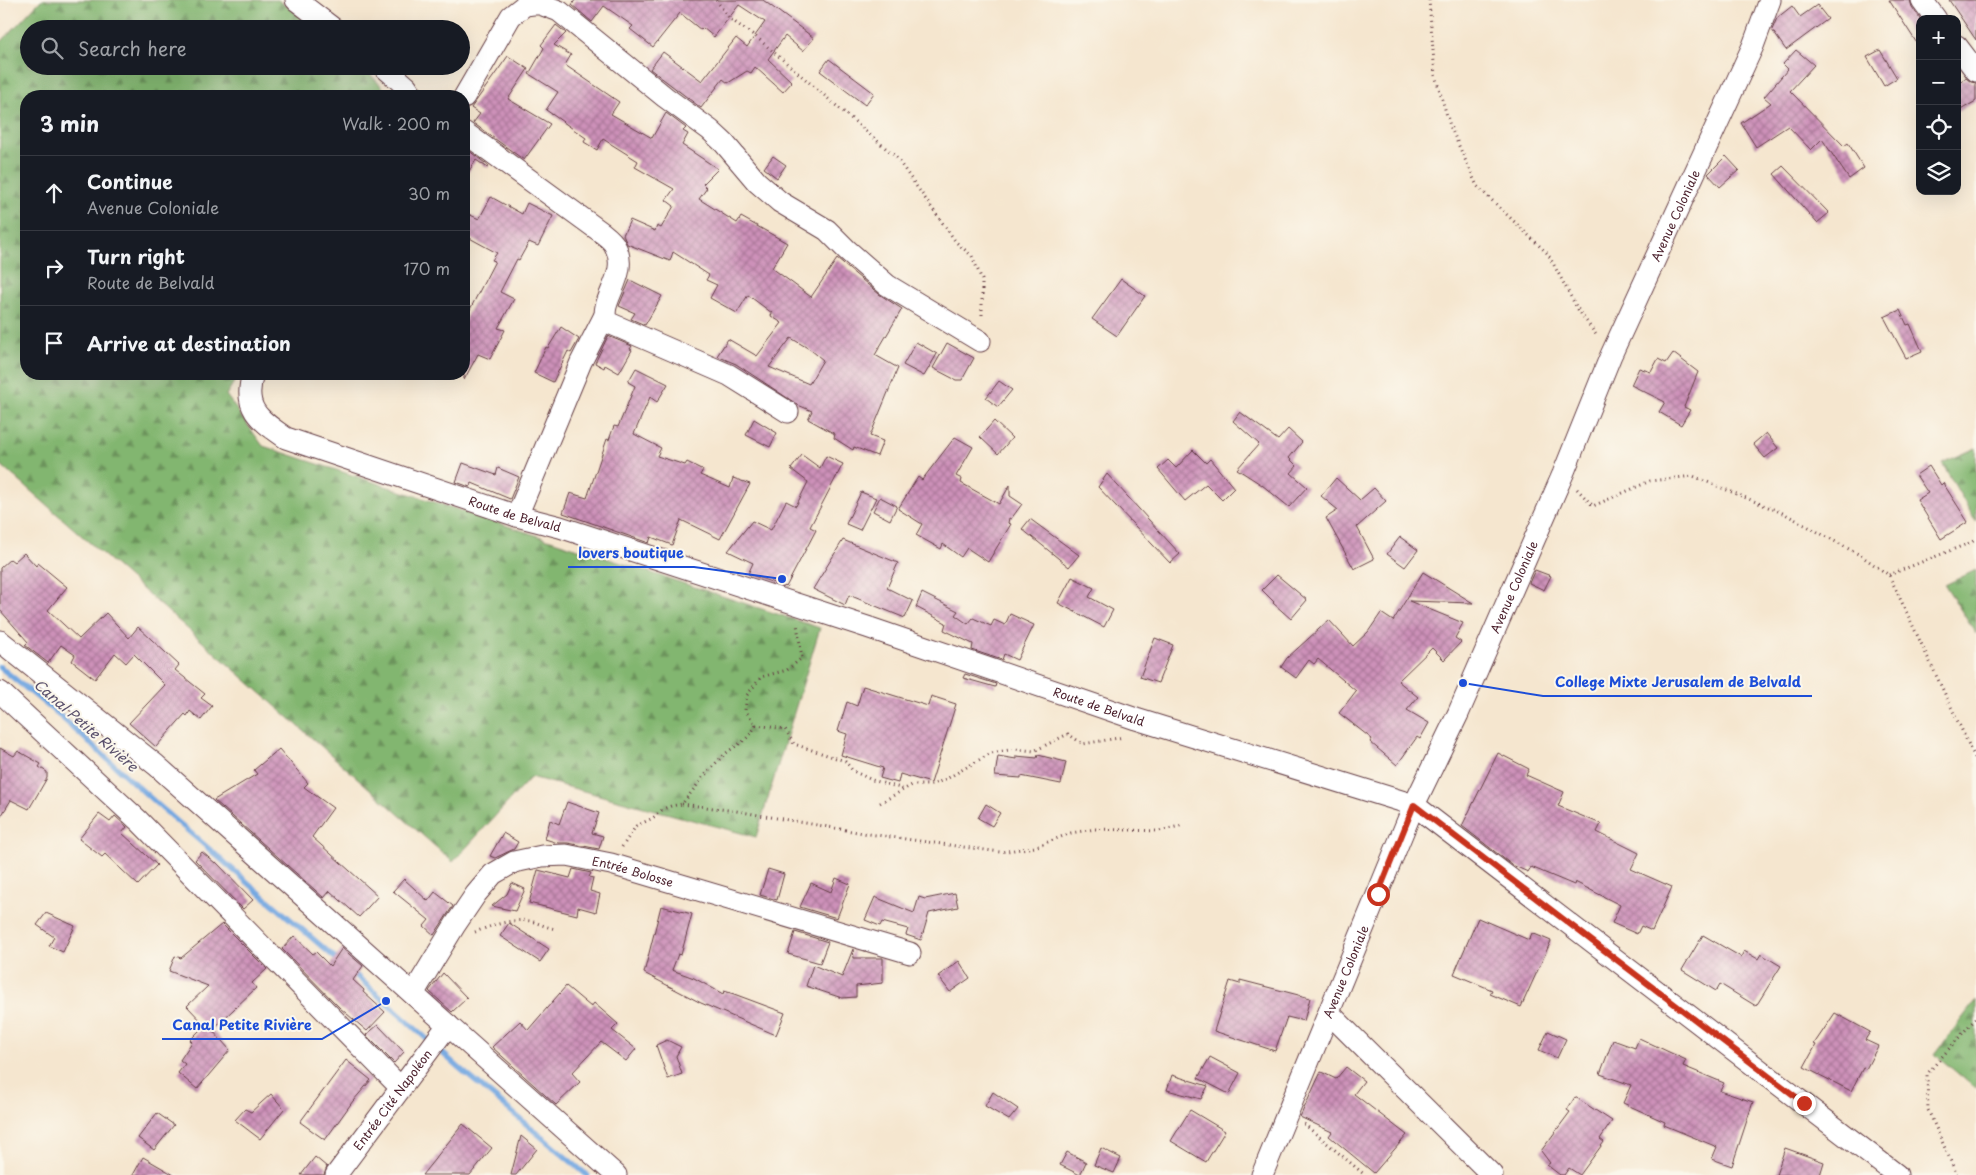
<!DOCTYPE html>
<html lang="en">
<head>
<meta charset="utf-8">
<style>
	body { margin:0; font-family:"Playpen Sans",sans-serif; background:#20242c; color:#f1f3f6 }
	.controls { position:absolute; right:15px; top:15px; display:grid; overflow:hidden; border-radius:10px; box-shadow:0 5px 20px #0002 }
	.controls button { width:45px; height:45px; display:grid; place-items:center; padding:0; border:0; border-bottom:1px solid #363941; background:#171b24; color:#f1f3f6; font:25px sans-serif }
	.stop { position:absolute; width:15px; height:15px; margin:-11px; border:4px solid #c8321e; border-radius:50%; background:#fff }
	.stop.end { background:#c8321e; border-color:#fff; box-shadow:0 1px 5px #0008 }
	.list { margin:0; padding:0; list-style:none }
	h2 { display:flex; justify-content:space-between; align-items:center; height:65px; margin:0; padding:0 20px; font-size:21px }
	h2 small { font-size:16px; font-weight:400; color:#9ea1a6 }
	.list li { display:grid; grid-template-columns:32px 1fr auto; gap:15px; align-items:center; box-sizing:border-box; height:75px; padding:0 20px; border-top:1px solid #363941 }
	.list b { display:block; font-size:19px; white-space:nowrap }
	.list p { margin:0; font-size:16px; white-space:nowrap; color:#9ea1a6 }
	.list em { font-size:16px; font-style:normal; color:#9ea1a6 }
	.icon { flex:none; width:28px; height:28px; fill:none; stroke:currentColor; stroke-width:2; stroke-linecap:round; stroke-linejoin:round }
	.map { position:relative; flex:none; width:1976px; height:1175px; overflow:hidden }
	.search { position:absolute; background:#171b24; box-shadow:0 5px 20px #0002; left:20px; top:20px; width:450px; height:55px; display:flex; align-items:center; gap:12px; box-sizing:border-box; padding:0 18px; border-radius:28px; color:#9ea1a6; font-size:19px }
	.panel { position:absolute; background:#171b24; box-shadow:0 5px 20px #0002; left:20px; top:90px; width:450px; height:290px; border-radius:20px }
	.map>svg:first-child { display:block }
	.forest { fill:url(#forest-firs); stroke:#666a4e }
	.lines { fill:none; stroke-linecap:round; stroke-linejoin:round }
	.stream { stroke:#75a8e1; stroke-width:5.5 }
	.building { fill:url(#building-cross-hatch); fill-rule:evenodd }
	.minor-casing { stroke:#643d44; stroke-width:23 }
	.path { stroke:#643d44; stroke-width:3; stroke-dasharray:1 4; stroke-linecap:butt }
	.minor { stroke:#fff; stroke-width:21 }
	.route { stroke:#c8321e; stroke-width:6 }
	.labels { text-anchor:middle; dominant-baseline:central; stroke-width:4; stroke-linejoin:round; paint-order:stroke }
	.street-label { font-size:12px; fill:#4a1f2b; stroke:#fbf7ec }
	.water-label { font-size:14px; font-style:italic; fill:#594f6b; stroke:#fbf7ec }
	.leader { fill:none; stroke:#1d4ed8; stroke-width:2 }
	.callout-dot { fill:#1d4ed8; stroke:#fbf7ec; stroke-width:2 }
	.callout-label { font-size:14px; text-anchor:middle; font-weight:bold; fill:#1d4ed8; stroke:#fbf7ec; stroke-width:4; stroke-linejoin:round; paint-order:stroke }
</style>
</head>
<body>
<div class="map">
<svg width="1976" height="1175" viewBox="0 0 1976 1175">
	<defs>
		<pattern id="forest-firs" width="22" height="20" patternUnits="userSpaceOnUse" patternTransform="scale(1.25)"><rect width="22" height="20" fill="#82b670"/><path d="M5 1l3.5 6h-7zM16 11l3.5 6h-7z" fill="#6c935c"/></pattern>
		<pattern id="building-cross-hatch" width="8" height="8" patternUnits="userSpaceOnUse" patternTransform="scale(1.25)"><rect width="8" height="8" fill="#cd91b9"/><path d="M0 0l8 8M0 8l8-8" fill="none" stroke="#a87697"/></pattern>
	</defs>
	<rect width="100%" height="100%" fill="#fbf7ec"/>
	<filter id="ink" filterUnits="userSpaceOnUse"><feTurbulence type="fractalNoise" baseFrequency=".02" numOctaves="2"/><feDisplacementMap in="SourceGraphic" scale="10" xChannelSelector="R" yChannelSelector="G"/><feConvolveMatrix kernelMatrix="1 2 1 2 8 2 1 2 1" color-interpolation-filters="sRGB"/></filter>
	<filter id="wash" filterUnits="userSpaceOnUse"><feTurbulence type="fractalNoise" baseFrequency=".0096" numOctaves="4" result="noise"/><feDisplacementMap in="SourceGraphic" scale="20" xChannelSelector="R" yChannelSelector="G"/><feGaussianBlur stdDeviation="1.12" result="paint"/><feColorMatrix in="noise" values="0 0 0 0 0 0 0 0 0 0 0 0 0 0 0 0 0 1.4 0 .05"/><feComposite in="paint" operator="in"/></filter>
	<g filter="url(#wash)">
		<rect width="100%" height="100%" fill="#f5e6cf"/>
		<g class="forest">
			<path d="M41,0h237l40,29h-289v37h333l29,30h-365v278h213l-13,21 37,51 557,182 -64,209 -225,-60 -78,85 -453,-398v-421z"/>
			<path d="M1976,448v74l-34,-59z"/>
			<path d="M1976,570v64l-31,-49z"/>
			<path d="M1976,1000v89l-41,-35z"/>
		</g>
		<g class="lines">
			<g class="stream">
				<path d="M0,667l58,47 99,90 184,159"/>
				<path d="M350,970l108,97 129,108"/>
			</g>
		</g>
		<g id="blocks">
			<g class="building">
				<path d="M575,0h188l51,38 -11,13 -18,-15 -17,23 24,23 -9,10 -28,-25 -4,6 -4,-2 -19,12 -5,-4 -22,29 -51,-39 13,-17 39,29 34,-43 11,9 18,-25 -26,-17 -25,32 -11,-9 -2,2 -21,-17 -27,34 -23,-18 3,-3 -29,-20 -12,16 -20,-17z"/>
				<path d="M1889,0h21l2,7 8,11v30z"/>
				<path d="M1949,0h27v40z"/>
				<path d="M1817,5l11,14 -42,31 -14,-20 5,-12 15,-12 8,11z"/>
				<path d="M556,25l10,8 -12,12 17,10 -6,10 54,37 -8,12 41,24 14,-25 20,15 -3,3 5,3 -6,11 36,24 -15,15 4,4 -8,11 38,24 4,-6 46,26 -15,25 39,29 26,-38 42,35 23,15 -27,46 23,13 -28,68 13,5 -6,15 -23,-9 -1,3 -19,-12 1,-4 -27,-15 4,-8 -14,-6 -62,-41 -19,-8 11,-17 29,17 25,-33 -11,-7 1,-3 -24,-18 -11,18 -27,-15 7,-13 -11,-5 3,-5 -36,-23 -3,9 -43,-17 -4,-9 7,-15 25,11 2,-5 4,2 13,-22 -8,-6 8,-11 -39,-22 3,-6 -35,-22 -6,11 -13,-8 2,-4 -40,-28 12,-18 -29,-18 15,-26 -3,-3zM791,338l20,12 12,10 -14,24 -40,-17z"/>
				<path d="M1796,50l18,15 -24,26 54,55 4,-3 16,25 -15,11 -27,-40 -11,11 -23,-24 -32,21 -15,-24 30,-20 -7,-6 24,-28 -5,-5z"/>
				<path d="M1880,50l17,28 -13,8 -17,-29z"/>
				<path d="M508,56l20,13 -20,30 42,25 -26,36 -51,-37 7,-9 -9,-6z"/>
				<path d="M829,59l45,34 -9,12 -45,-34z"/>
				<path d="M1966,78l5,4 5,1v18l-19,11v-29z"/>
				<path d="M464,147l25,19 -1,2 -12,-8 -12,19z"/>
				<path d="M773,156l13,9 -9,13 -13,-10z"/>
				<path d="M1726,156l13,14 -19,17 -12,-13z"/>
				<path d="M1783,166l46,47 -12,10 -43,-49z"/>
				<path d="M491,197l31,17 5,-11 26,13 -15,30 -9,-4 -10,18 -2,-1 -17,33 14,7 -16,29 7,2 -15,29 -12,-5 -14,26v-59l31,-60 -3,-1 5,-7 -33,-18v-23l15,7z"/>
				<path d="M1121,279l24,17 -28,40 -25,-17z"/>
				<path d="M630,280l32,16 -17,29 -14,-6 4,-6 -16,-7z"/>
				<path d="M1900,310l7,15 3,-1 12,27 -16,7 -22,-41z"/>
				<path d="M561,327l18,12 -8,14 -3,-2 -15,31 -19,-9 12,-26 2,1z"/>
				<path d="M608,336l24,10 -2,3 2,1 -13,23 -14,-8 -1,3 -9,-5z"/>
				<path d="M916,342l21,12 -13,22 -21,-11z"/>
				<path d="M947,343l27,15 -12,22h-6l-23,-12z"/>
				<path d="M1673,353l25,19 -14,35 6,3 -9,15 -22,-13 6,-10 -34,-17 8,-17 12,4 7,-13 8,4z"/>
				<path d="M636,368l32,16 -11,18 -7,-5 -16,37 27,14 -4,8 28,9 2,-3 16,8 -3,5 30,13 3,-10 17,6 -30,55 -39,-19 -9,25 -21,-8 -2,6 -86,-30 7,-20 17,5 20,-59 2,1 5,-14 4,1 17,-41 -7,-4z"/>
				<path d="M999,381l13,9 -14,17 -12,-9z"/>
				<path d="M1240,412l38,28 10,-11 14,13 -13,16 8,8 -6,7 16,14 -18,20 -27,-22 -25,-16 22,-25 -26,-23z"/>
				<path d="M754,419l23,14 -7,14 -24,-12z"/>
				<path d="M994,421l18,17 -14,16 -18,-17z"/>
				<path d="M1766,433l12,15 -13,10 -12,-14z"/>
				<path d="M955,437l18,10 -17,29 6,3 -1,4 38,21 11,-19v11l12,8 -11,15 -2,-1 -1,5 3,1 -23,38 -21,-14 -6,9 -18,-13 -2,5 -25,-14 6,-11 -24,-15 20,-32 4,3z"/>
				<path d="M1193,450l13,13 4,-4 24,29 -12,12 -16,-16 -21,17 -27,-32 10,-9 8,8z"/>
				<path d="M802,455l18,13 6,-12 17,8 -33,63 6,3 -30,57 -38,-13 5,-11 -25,-12 24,-30 19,9 15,-29 10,5 12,-24 -17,-13z"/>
				<path d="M463,463l33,12 2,-7 21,9 -9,22 -38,-16 -2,4 -14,-5z"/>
				<path d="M1929,466l12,19 2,-2 25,39 -27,17 -24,-39 11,-7 -12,-18z"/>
				<path d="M1107,474l73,80 -10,9 -72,-76z"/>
				<path d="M1336,478l24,22 14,-12 12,13 -29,26 17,32 -20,10 -28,-51 12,-8 -17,-14z"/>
				<path d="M861,492l15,6 -16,32 -14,-6z"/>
				<path d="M880,497l17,9 -7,14 -17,-9z"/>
				<path d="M1030,519l49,36 -10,12 -47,-38z"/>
				<path d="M1400,537l18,13 -13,17 -18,-13z"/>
				<path d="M843,540l55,23 -11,25 26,13 -8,17 -56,-23 -4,10 -32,-16z"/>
				<path d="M24,553l12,13 2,-3 29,24 -19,23 31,29 27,-26 23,25 9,-11 41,38 -4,5 30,24 -4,4 11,8 -11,14 -11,-9 -3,5 -2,-2 -29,33 -27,-24 36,-38 -31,-31 -8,9 -11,-10 -20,26 -23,-18 3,-6 -14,-10 -13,18 -23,-18 3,-3 -28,-32v-42l10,-9 4,3z"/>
				<path d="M1535,570l16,6 -7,14 -15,-7z"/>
				<path d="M1423,572l50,31 -64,-2 54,22 -8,15 6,4 -17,18 -12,-12 -34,33 20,16 -11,13 22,13 -9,16 -3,-2 -20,28 -27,-23 2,-3 -33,-26 17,-22 -38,-32 -4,5 -5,-4 -13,18 -15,-11 6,-9 42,-38 24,26 15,-14 13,-19 12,8z"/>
				<path d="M1277,575l30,25 -16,19 -18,-16 1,-1 -12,-12z"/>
				<path d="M1072,577l22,11 -5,9 24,13 -9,17 -46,-24z"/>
				<path d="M922,593l36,18 -3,4 13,9 5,-6 18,8 3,-6 11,5 5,-11 24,11 -17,35 -13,-6 -2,6 -30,-10 1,-6 -29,-14 2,-7 -30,-16z"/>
				<path d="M1155,638l18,7 -15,38 -18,-6z"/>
				<path d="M965,674l31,10 -1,3 -32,-9z"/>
				<path d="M863,686l65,20 3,-10 25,8 -25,79 -31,-9 -2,9 -18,-5 3,-10 -42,-13 6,-21 -9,-3 9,-29 10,4z"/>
				<path d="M0,748l14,8 4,-5 23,13 -2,3 8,5v6l-18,31 -18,-9 -11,18z"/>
				<path d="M279,749l29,34 -4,4 29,21 -21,29 66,59 -19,21 -29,-26 -6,7 -110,-98 43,-26 -3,-4z"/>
				<path d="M1498,753l31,16 -3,6 38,17 -6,14 43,18 -4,8 42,21 -8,16 41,18 -20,44 -11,-5 -4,8 -25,-11 8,-18 -45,-23 -1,3 -43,-18 -3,5 -16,-7 -50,-39z"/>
				<path d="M1038,755l28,7 -5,22 -40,-8v2l-26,-2 3,-20 18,3v-3l21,2z"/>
				<path d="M567,802l32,11 -7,20 11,3 -4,13 -31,-6h-10l-13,-4 5,-19 9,4z"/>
				<path d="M986,804l14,9 -8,13 -14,-8z"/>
				<path d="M99,814l11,8 5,-6 12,11 -5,6 35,32 -19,20 -33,-31 -3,3 -23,-18z"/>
				<path d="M503,833l15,9 -4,7 -19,9 -5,-2z"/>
				<path d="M202,852l13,11 1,-1 37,38 -10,9 -48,-49z"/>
				<path d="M573,869l18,4 -2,4 4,1 -3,13 10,3 -4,18 -18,-5 -1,8 -48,-12 9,-33 32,8z"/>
				<path d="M768,869l16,5 -7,26 -17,-5z"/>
				<path d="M836,878l14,6 -13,34 -37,-11 11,-24 20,9z"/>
				<path d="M404,879l24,22 7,-9 18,14 -19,29 -10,-9 5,-6 -36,-29z"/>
				<path d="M512,883l13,6 -10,22 -23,-5 15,-12z"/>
				<path d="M955,893l3,14 -29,6 -8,27 -15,-5 2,-6 -26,-7 -2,4 -15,-6 10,-23 39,16 5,-16 6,2z"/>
				<path d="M661,906l31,8 -11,41 -3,-1 -6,16 22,8 29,16 1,-3 10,3 51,19 -9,22 -75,-32 -57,-30z"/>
				<path d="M46,913l29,13 -12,26 -14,-6 5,-9 -17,-12z"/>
				<path d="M1478,918l51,22 3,-7 19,8 -30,66 -31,-13 2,-4 -38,-16z"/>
				<path d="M509,923l40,26 -9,13 -40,-26z"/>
				<path d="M222,924l45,45 -15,14 4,5 -44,42 18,20 -33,39 -19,-16 7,-9 -5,-4 12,-18 -2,-2 15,-15 -18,-19 21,-20 -39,-15 6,-15 6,2z"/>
				<path d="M795,932l33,10 -8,21 -32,-9z"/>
				<path d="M1703,935l38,22 3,-6 14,8 3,-5 20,12 -25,40 -36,-22 -4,7 -34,-21z"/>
				<path d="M294,936l19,18 3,-2 14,14 12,-18 21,18 -10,14 11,10 -1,2 22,20 -18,19 -27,-23 -58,-59z"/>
				<path d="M853,949l1,9h29v25l-27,3v11l-14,1 -36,-12 7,-21 29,12z"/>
				<path d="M959,961l11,17 -20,14 -12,-16z"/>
				<path d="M443,973l24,25 -15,14 -23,-21z"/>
				<path d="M1240,980l70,18 -6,23 -17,-4 -12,34 -61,-20 16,-50 10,3z"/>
				<path d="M566,986l25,21 3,-4 24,21 -6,6 24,19 -10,12 -25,-19 -29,31 8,9 -24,23 -64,-58 28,-26 8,9z"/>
				<path d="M1835,1013l35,19 -5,8 13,6 -12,23 -3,-1 -12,23 -47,-24 12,-22 -2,-1z"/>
				<path d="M378,1025l26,27 -10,11 -28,-28z"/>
				<path d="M1548,1031l18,8 -9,19 -18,-8z"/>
				<path d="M1639,1038l47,22 -3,6 41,17 -4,8 33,11 -21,64 -20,-7 5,-12 -53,-22 1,-3 -42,-19 8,-18 -31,-11 13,-34 22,8z"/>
				<path d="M667,1040l14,7 -5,9 6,18 -14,5 -12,-34z"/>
				<path d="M1210,1057l30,16 -11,21 -31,-16z"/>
				<path d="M346,1060l25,20 -18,21 -28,39 -25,-18z"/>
				<path d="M1346,1067l18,14 -10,13 53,41 -33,38 -45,-37 3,-4 -32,-15 21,-45 15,7z"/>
				<path d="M1172,1075l36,11 -7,13 -34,-9z"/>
				<path d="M993,1092l25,17 -9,11 -24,-14z"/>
				<path d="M271,1094l13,15 -24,30 -25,-19 10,-11 6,3z"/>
				<path d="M1575,1097l37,24 -12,18 4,3 -24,33 -11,-7 -5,7h-4l-13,-10 3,-2 -9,-12 29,-39 -3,-2z"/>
				<path d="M1190,1110l35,21 -19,31 -35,-21z"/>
				<path d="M157,1113l17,12 -20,25 -16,-12z"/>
				<path d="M463,1124l29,24 -22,27h-48z"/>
				<path d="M521,1136l16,13 -21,26h-5z"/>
				<path d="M1101,1148l20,10 -7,15 -20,-8z"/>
				<path d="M1785,1148l39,14 -4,13h-44z"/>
				<path d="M1067,1152l19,10 -6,13 -20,-10z"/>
				<path d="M143,1157l31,18h-41z"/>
				<path d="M315,1157l12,10 -3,8h-23z"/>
			</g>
		</g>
	</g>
	<g filter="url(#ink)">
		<use href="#blocks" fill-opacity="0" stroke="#643d44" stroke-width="1"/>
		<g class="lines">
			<g class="minor-casing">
				<g id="minor">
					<path d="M296,0l38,29"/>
					<path d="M1922,0l14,19"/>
					<path d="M1957,46l19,25"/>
					<path d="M383,66l24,21 6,9"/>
					<path d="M464,97l47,-81 14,-11 8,-1h7l19,7 106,86 45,33 14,13 33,39 23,20 47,28 20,20 40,35 93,56"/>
					<path d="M464,132l137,100c5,4 12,9 14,14 16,29 -18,55 -8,76l122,53 59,37"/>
					<path id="s1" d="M253,374c-11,35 7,46 33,64l231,78 43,11 307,100 269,92 278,86 483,370"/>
					<path d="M517,516l64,-154 23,-45"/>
					<path d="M0,641l156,124 460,410"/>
					<path d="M0,692l139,129 261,266"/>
					<path id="s2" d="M413,994l42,-69 21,-31 17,-20 21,-12 28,-6 24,-1 45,9 299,89"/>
					<path d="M1329,1013l163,162"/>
					<path id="s3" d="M336,1175l112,-150"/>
					<path id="s4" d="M1262,1175l152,-370 44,-91 105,-240 48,-119 142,-309 17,-46"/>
				</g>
			</g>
			<g class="path">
				<path d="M716,0l14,19 25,17 140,120 61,86 16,14 10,24v38"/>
				<path d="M1429,0l6,75 15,51 27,60 71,68 29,54 20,28"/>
				<path d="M1577,489l16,17 57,-25 43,-5 92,38 75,41 29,20 87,185"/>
				<path d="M1889,575l83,-33 4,-3"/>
				<path d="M756,725l29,4 9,15 51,17 8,10 19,9 32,9"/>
				<path d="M880,803l32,-18h20l16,-7 43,-25 24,-4 19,2 34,-17 15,10 41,-7"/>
				<path d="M682,804l54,7 133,23 131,18 35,-5 36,-14 24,-4 64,2 25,-6"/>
				<path d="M622,847l14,-21 17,-8 10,-9 8,-3 11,-2c13,-16 26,-34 41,-48 14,-13 23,-12 33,-31l-11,-15 2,-15 14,-18 26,-7 15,-12 -5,-34"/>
				<path d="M475,932c16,-6 37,-14 55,-11 9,2 17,7 27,8"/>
				<path d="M1304,1124l61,51"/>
				<path d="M1957,1175l-29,-65 -1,-36 49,-56"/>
			</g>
			<use href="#minor" class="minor"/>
		</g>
	</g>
	<g class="lines" filter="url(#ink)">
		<path class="route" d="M1378,894l36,-89 390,298"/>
	</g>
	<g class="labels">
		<g class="street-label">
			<text stroke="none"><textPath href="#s4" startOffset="1045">Avenue Coloniale</textPath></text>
			<text stroke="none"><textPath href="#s1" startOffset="321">Route de Belvald</textPath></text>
			<text stroke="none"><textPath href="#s4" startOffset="640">Avenue Coloniale</textPath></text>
			<text stroke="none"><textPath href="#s1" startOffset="936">Route de Belvald</textPath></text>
			<text stroke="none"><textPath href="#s2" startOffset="290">Entrée Bolosse</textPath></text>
			<text stroke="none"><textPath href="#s4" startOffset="220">Avenue Coloniale</textPath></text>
			<text stroke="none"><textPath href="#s3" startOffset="94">Entrée Cité Napoléon</textPath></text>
		</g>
		<g class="water-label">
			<text transform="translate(86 725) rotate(41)">Canal Petite Rivière</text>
		</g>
	</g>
	<path class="leader" d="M782 579L694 567H568M1463 683L1543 696H1812M386 1001L322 1039H162"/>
	<g class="callout-dot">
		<circle cx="782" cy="579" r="5"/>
		<circle cx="1463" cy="683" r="5"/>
		<circle cx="386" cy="1001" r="5"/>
	</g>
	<g class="callout-label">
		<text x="631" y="558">lovers boutique</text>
		<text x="1678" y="687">College Mixte Jerusalem de Belvald</text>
		<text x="242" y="1030">Canal Petite Rivière</text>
	</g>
</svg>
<div class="controls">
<button>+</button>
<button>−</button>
<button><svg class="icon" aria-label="locate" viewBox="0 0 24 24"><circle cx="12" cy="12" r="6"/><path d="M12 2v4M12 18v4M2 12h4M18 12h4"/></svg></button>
<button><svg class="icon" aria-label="layers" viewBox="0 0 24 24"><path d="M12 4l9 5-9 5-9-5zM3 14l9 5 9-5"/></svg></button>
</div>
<div class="stop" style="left:1378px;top:894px"></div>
<div class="stop end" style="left:1804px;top:1103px"></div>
<div class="search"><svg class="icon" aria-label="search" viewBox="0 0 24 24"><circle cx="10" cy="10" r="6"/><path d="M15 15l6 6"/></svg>Search here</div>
<section class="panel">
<h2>3 min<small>Walk · 200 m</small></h2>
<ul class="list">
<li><svg class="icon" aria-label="ahead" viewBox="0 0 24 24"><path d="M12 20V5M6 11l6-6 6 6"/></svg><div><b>Continue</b><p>Avenue Coloniale</p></div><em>30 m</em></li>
<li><svg class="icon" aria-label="right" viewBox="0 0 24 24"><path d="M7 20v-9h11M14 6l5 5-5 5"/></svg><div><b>Turn right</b><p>Route de Belvald</p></div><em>170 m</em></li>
<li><svg class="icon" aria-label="arrive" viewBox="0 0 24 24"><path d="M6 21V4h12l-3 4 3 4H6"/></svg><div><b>Arrive at destination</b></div></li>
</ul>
</section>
</div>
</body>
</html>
